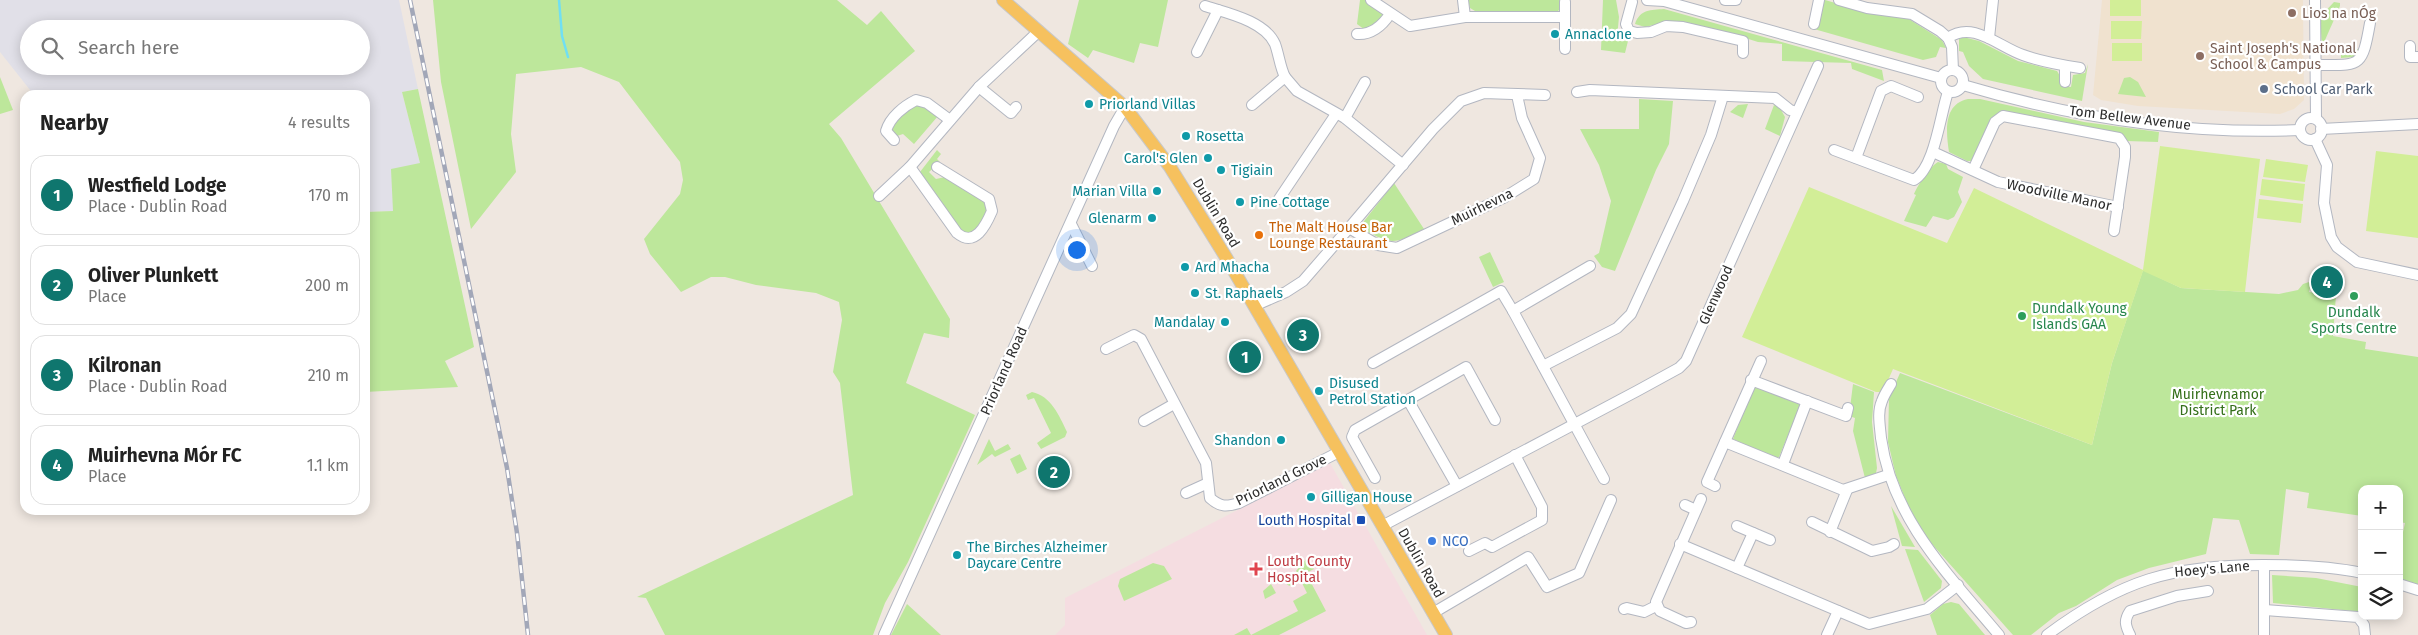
<!DOCTYPE html>
<html lang="en">
<head>
<meta charset="utf-8">
<style>
	body { margin:0; font-family:"Fira Sans",sans-serif; background:#f2f2f2; color:#222 }
	.controls { position:absolute; right:15px; bottom:15px; display:grid; overflow:hidden; border-radius:10px; box-shadow:0 2px 12px #0003 }
	.controls button { width:45px; height:45px; display:grid; place-items:center; padding:0; border:0; border-bottom:1px solid #e0e0e0; background:#fff; color:#222; font:25px sans-serif }
	.you { position:absolute; left:1076px; top:249px; width:18px; height:18px; margin:-12px; border:4px solid #fff; border-radius:50%; background:#1a73e8; box-shadow:0 0 0 8px #1a73e833 }
	.badge { display:grid; place-items:center; width:32px; height:32px; border-radius:50%; background:#0f766e; color:#fff; font-size:16px; font-weight:700 }
	.pin { position:absolute; translate:-50% -50%; border:2px solid #fff; box-shadow:0 1px 5px #0006 }
	.list { margin:0; padding:0; list-style:none }
	h2 { display:flex; justify-content:space-between; align-items:center; height:65px; margin:0; padding:0 20px; font-size:21px }
	h2 small { font-size:16px; font-weight:400; color:#767676 }
	.list li { display:grid; grid-template-columns:32px 1fr auto; gap:15px; align-items:center; box-sizing:border-box; height:80px; margin:0 10px 10px; padding:0 10px; border:1px solid #e0e0e0; border-radius:15px }
	.list b { display:block; font-size:19px; white-space:nowrap }
	.list p { margin:0; font-size:16px; white-space:nowrap; color:#767676 }
	.list em { font-size:16px; font-style:normal; color:#767676 }
	.icon { flex:none; width:28px; height:28px; fill:none; stroke:currentColor; stroke-width:2; stroke-linecap:round; stroke-linejoin:round }
	.map { position:relative; flex:none; width:2418px; height:635px; overflow:hidden }
	.search { position:absolute; background:#fff; box-shadow:0 2px 12px #0003; left:20px; top:20px; width:350px; height:55px; display:flex; align-items:center; gap:12px; box-sizing:border-box; padding:0 18px; border-radius:28px; color:#767676; font-size:19px }
	.panel { position:absolute; background:#fff; box-shadow:0 2px 12px #0003; left:20px; top:90px; width:350px; height:425px; border-radius:15px }
	.map>svg:first-child { display:block }
	.industrial { fill:#e1e0e8; fill-rule:evenodd }
	.education { fill:#f0e2cf }
	.medical { fill:#f5dde1 }
	.green { fill:#bde79b }
	.pitch { fill:#d2ee97 }
	.lines { fill:none; stroke-linecap:round; stroke-linejoin:round }
	.stream { stroke:#70dff3; stroke-width:2.5 }
	.minor-casing { stroke:#b3b7c1; stroke-width:12 }
	.major-casing { stroke:#c8c8c8; stroke-width:14 }
	.minor { stroke:#fff; stroke-width:10 }
	.major { stroke:#f6c15e; stroke-width:12 }
	.rail-casing { stroke:#a2a7b8; stroke-width:4.5 }
	.rail { stroke:#fff; stroke-width:2.5; stroke-dasharray:8; stroke-linecap:butt }
	.education-dot { fill:#8d6e63; stroke:#fff; stroke-width:2 }
	.culture-dot { fill:#0f9aa8; stroke:#fff; stroke-width:2 }
	.service-dot { fill:#5c6f8a; stroke:#fff; stroke-width:2 }
	.food-dot { fill:#e8710a; stroke:#fff; stroke-width:2 }
	.leisure-dot { fill:#2e9e5b; stroke:#fff; stroke-width:2 }
	.transit-dot { fill:#1a4fb4; stroke:#fff; stroke-width:2 }
	.shop-dot { fill:#3f7fe0; stroke:#fff; stroke-width:2 }
	.health-dot { fill:#e0444e; stroke:#fff; stroke-width:2 }
	.labels { text-anchor:middle; dominant-baseline:central; stroke-width:4.5; stroke-linejoin:round; paint-order:stroke }
	.education-label { font-size:14px; fill:#785e54; stroke:#fff; text-anchor:start }
	.culture-label { font-size:14px; fill:#0d838f; stroke:#fff; text-anchor:start }
	.service-label { font-size:14px; fill:#4e5e75; stroke:#fff; text-anchor:start }
	.street-label { font-size:14px; fill:#2d2d2d; stroke:#fff }
	.food-label { font-size:14px; fill:#c56008; stroke:#fff; text-anchor:start }
	.leisure-label { font-size:14px; fill:#27864d; stroke:#fff; text-anchor:start }
	.park-label { font-size:14px; fill:#346f19; stroke:#fff }
	.transit-label { font-size:14px; fill:#164399; stroke:#fff; text-anchor:end }
	.shop-label { font-size:14px; fill:#366cbe; stroke:#fff; text-anchor:start }
	.health-label { font-size:14px; fill:#be3a42; stroke:#fff; text-anchor:start }
</style>
</head>
<body>
<div class="map">
<svg width="2418" height="635" viewBox="0 0 2418 635">
	<rect width="100%" height="100%" fill="#efe7e0"/>
	<path class="industrial" d="M0,0h399l19,89 -16,3 18,71 -27,48 -28,1v-117h-331l-34,-43zM29,29h332v37h-332z"/>
	<path class="education" d="M2102,0h201l1,100 -10,9 -14,5 -142,-8 -37,-6 -8,-5z"/>
	<path class="medical" d="M1330,463l97,172h-372l10,-10v-27z"/>
	<g class="green">
		<path d="M433,0h404l30,25 14,-14 34,40 -86,73 12,14 109,181 -1,19 -25,-5 -18,50 69,32 -67,147 -23,41 -12,32h-208l-19,-37 -9,-1 216,-102 -13,-112 -7,-11 9,-52 -3,-18 -23,-9 -60,-8 -31,-8h-14l-30,15 -31,-38 -6,-15 36,-45 3,-14 -3,-18 -61,-80 -38,-15 -65,7 -5,60 5,38 -45,57 -30,-147z"/>
		<path d="M1079,0h89l-10,47 -18,-4 -6,20 -41,-13 -5,8 -20,-14z"/>
		<path d="M1360,0h6l17,14 -1,6 -17,10 -8,-6z"/>
		<path d="M1468,0h93v8l-4,4 -82,-1 -5,-3z"/>
		<path d="M1603,0h13l3,17 -2,21 11,3 -3,12 -24,-3z"/>
		<path d="M1825,0l21,6 58,10 38,24 4,8 -6,-1 -4,10 -13,3 -109,-31 9,-28z"/>
		<path d="M2334,2l6,1v3l-18,41 -2,-30z"/>
		<path d="M1664,9l218,61 2,11 -32,-12 -1,-6 -69,-2v-17l-24,-2 -16,-5 -80,-14 -17,4 -10,-3c5,-15 16,-14 29,-15z"/>
		<path d="M1963,37l16,4 39,20 39,10 3,5 1,10 10,1 2,-12 12,-2 3,-9 -6,37 -99,-22 -14,-13 -6,-14 -4,-1v-12z"/>
		<path d="M2341,49h17l-5,8 -12,1z"/>
		<path d="M0,77l13,33 -13,4z"/>
		<path d="M2130,77l8,5 8,15 -28,-3 6,-16z"/>
		<path d="M418,89l56,258 -29,14 13,26 -93,5v-180l28,-1 -2,-42 29,-6 -18,-71z"/>
		<path d="M1639,99l34,2 -4,43 -13,26 -41,101 -13,-4 -8,-11 5,-3 12,-52 -12,-36 -19,-36h59z"/>
		<path d="M1968,99h12l104,23 75,10 -1,10 -32,-1 -124,-28 -28,48h-7l-18,-9c-3,-20 -6,-48 19,-53z"/>
		<path d="M921,104l17,12 -24,28 -11,-10 -6,2 -6,-6c2,-11 19,-23 30,-26z"/>
		<path d="M1748,104l-5,14 -13,-6 8,-7z"/>
		<path d="M1774,105l6,3 5,9 -5,19 -15,-7z"/>
		<path d="M937,150l4,4 -4,5 3,3 -11,10 7,7 9,-2 40,23 4,8 -12,25 -9,1 -9,-5 -39,-57z"/>
		<path d="M1938,162l8,2 2,5 15,8 -5,15 4,10 -8,15 -6,3 -15,-4 -7,11 -22,-6 12,-26 -2,-1c4,-9 16,-28 24,-32z"/>
		<path d="M1394,183l30,46c-30,15 -31,17 -61,0l-2,-4z"/>
		<path d="M1490,252l14,30 -11,5 -14,-30z"/>
		<path d="M2143,270l38,18 98,6 19,-4 5,-6 9,-3 -3,11 27,3 -3,41 33,6 -1,7 53,8v229l-19,-6v-30l6,-27 -6,-1v-33h-37v27l-55,-8 2,-15 -23,-4 -7,66 -29,-1 -11,-34 -26,-2 -7,36 -57,14 -32,12 -41,26 -17,7 -28,22h-18l-90,-101 -16,-31 -11,-27 -8,-34 1,-44 11,-25 192,72 20,-82z"/>
		<path d="M1853,384l21,8 -2,30 5,46 -1,5 -11,5 -12,-47 2,-13 -6,-2z"/>
		<path d="M1757,387l42,17v5l-20,48 -4,1 -42,-19 20,-51z"/>
		<path d="M1032,392c19,4 27,23 35,40l-2,5 -24,12 -4,-6 14,-10 -17,-35 -6,2 -2,-5z"/>
		<path d="M989,439l6,12 13,-7 3,5 -16,8 -3,-3 -15,11z"/>
		<path d="M1020,454l7,15 -10,5 -7,-15z"/>
		<path d="M1891,506l24,41 -13,-1z"/>
		<path d="M1905,549l13,1 24,31 -1,7 -17,14z"/>
		<path d="M1306,559l8,10 -8,4 20,38 -47,24h-45l13,-7 4,7 47,-24 -5,-10 14,-8 -11,-22z"/>
		<path d="M1153,563l11,3 8,13 -48,22 -6,-15 2,-7z"/>
		<circle cx="1291" cy="580" r="6"/>
		<path d="M2272,575l44,3 46,9v25l-89,-9z"/>
		<path d="M1271,584l5,9 -11,6 -2,-8z"/>
		<path d="M1951,602l8,2 26,31h-48l-7,-20 13,-11z"/>
		<path d="M907,604l34,31h-50z"/>
	</g>
	<g class="pitch">
		<rect x="2110" y="0" width="31" height="16"/>
		<path d="M2111,21h31l-1,18h-30z"/>
		<rect x="2112" y="43" width="30" height="18"/>
		<path d="M2160,146l100,13 -15,133 -64,-4 -38,-17 -31,92 -20,82 -199,-76 -10,23h-7l-134,-55 67,-150 138,56 27,-55 169,82z"/>
		<path d="M2376,151l42,5v82l-52,-7z"/>
		<path d="M2266,159l42,6 -3,17 -42,-5z"/>
		<path d="M2262,179l43,5 -2,17 -43,-6z"/>
		<path d="M2259,199l44,5 -2,19 -44,-5z"/>
	</g>
	<g class="lines">
		<path class="stream" d="M559,0l3,36 6,21"/>
		<g class="minor-casing">
			<g id="minor">
				<path d="M1371,0l39,26 55,-9h100"/>
				<path d="M1463,0l2,17"/>
				<path d="M1647,0l17,1 277,77"/>
				<path d="M1725,0h11"/>
				<path d="M1839,0l28,8 45,6 28,17 8,7 4,9 1,23"/>
				<path d="M2315,0l1,119"/>
				<path d="M1632,2l-6,22 3,7 8,2 14,-1 15,-6 17,1 60,14v12"/>
				<path d="M1205,6c22,7 60,15 70,38 4,11 5,23 10,33"/>
				<path d="M1814,24l5,-24"/>
				<path d="M1357,34c15,1 25,-8 33,-20"/>
				<path d="M1948,38c25,-18 51,9 75,17 19,7 38,10 57,13"/>
				<path d="M1989,38l4,-38"/>
				<path d="M2410,46v11h8"/>
				<path d="M1565,49v-47"/>
				<path d="M1197,52l21,-42"/>
				<path d="M2316,65c44,0 46,4 54,-42"/>
				<path d="M2065,66v16"/>
				<circle cx="1952" cy="81" r="11"/>
				<path d="M1963,85c108,32 224,50 337,45"/>
				<path d="M979,87l32,26 5,-6"/>
				<path d="M1577,92l13,-2 185,8 15,12 7,2"/>
				<path d="M1252,105l33,-28 12,14 48,27 58,47"/>
				<path d="M1345,118l20,-36"/>
				<circle cx="2311" cy="129" r="11"/>
				<path d="M2321,129l97,-5"/>
				<path d="M2315,139l12,26 -3,38 7,34 6,10 20,15 61,13"/>
				<path d="M894,140l-8,-9c4,-14 18,-25 30,-31l11,3 23,17"/>
				<path d="M1834,150l80,30c21,-13 26,-65 34,-88"/>
				<path d="M1933,152l65,30 120,25"/>
				<path d="M1856,158l25,-67 10,-5 27,11"/>
				<path d="M910,167l47,66c18,15 29,-8 35,-22l-3,-12 -52,-32"/>
				<path d="M1973,170l22,-48 8,-6 116,22 6,9v10l-11,74"/>
				<path d="M879,196l31,-29 69,-80 60,-56"/>
				<path d="M1279,199l57,-85"/>
				<path d="M1071,224l21,42"/>
				<path d="M1349,228l84,-99 28,-28 23,-8 61,2"/>
				<path d="M1590,266l-77,45 91,168"/>
				<path d="M1254,306l32,-14 17,-11 46,-53 29,17 19,3 108,-51 29,-18 6,-21 -18,-40 -5,-23"/>
				<path d="M1106,349l28,-14 7,4 65,124 4,35c10,9 16,9 29,5l100,-51"/>
				<path d="M1373,363l128,-72 12,20"/>
				<path d="M1543,366l74,-38 14,-14 52,-113 28,-66 12,-39"/>
				<path d="M1751,380l95,36 2,-8"/>
				<path d="M1891,384c-3,5 -7,11 -9,17 -5,11 -2,25 -1,37 11,81 68,137 118,197"/>
				<path d="M1408,400l49,86"/>
				<path d="M1144,421l30,-17"/>
				<path d="M1725,442l118,48 45,-15"/>
				<path d="M1783,464l24,-63"/>
				<path d="M1375,478l-23,-41 3,-7 111,-63 29,53"/>
				<path d="M1715,486l-8,-4 54,-121"/>
				<path d="M1186,493l22,-10"/>
				<path d="M1685,505l11,5"/>
				<path d="M1812,522l60,29 17,-4 5,-3"/>
				<path d="M1382,526l255,-135 42,-23 7,-7 132,-295"/>
				<path d="M1737,526l33,14"/>
				<path d="M1830,532l17,-42"/>
				<path d="M1680,544l189,80 58,-15 31,-24"/>
				<path d="M1469,551l16,-8 7,4 50,-27v-13l-27,-52"/>
				<path d="M2264,565v70"/>
				<path d="M1737,568l16,-35"/>
				<path d="M2399,584l19,6"/>
				<path d="M1624,609l3,-1 17,4 12,-6"/>
				<path d="M2265,610l93,7 6,8 1,10"/>
				<path d="M1433,613l95,-56 19,30 32,-14 32,-73"/>
				<path d="M1691,622l-5,1 -26,-12 -4,-9 45,-103"/>
				<path d="M884,635l230,-509 11,-19"/>
				<path d="M1827,635l11,-24"/>
				<path d="M2047,635c74,-55 125,-70 216,-70 34,0 66,1 99,8"/>
				<path d="M2130,635c-5,-10 -6,-15 0,-24l47,-15 31,-5"/>
			</g>
		</g>
		<g class="major-casing">
			<path id="major" d="M1003,0l122,107 45,60 57,92 219,376"/>
		</g>
		<use href="#minor" class="minor"/>
		<use href="#major" class="major"/>
		<g class="rail-casing">
			<path id="rail" d="M410,0l97,468 10,65 11,102"/>
		</g>
		<use href="#rail" class="rail"/>
	</g>
	<g class="education-dot">
		<circle cx="2292" cy="13" r="5"/>
		<circle cx="2200" cy="56" r="5"/>
	</g>
	<g class="culture-dot">
		<circle cx="1555" cy="34" r="5"/>
		<circle cx="1089" cy="104" r="5"/>
		<circle cx="1186" cy="136" r="5"/>
		<circle cx="1208" cy="158" r="5"/>
		<circle cx="1221" cy="170" r="5"/>
		<circle cx="1157" cy="191" r="5"/>
		<circle cx="1240" cy="202" r="5"/>
		<circle cx="1152" cy="218" r="5"/>
		<circle cx="1185" cy="267" r="5"/>
		<circle cx="1195" cy="293" r="5"/>
		<circle cx="1225" cy="322" r="5"/>
		<circle cx="1319" cy="391" r="5"/>
		<circle cx="1281" cy="440" r="5"/>
		<circle cx="1311" cy="497" r="5"/>
		<circle cx="957" cy="555" r="5"/>
	</g>
	<circle class="service-dot" cx="2264" cy="89" r="5"/>
	<circle class="food-dot" cx="1259" cy="235" r="5"/>
	<g class="leisure-dot">
		<circle cx="2354" cy="296" r="5"/>
		<circle cx="2022" cy="316" r="5"/>
	</g>
	<rect class="transit-dot" x="1356" y="515" width="10" height="10" rx="2.5"/>
	<circle class="shop-dot" cx="1432" cy="541" r="5"/>
	<path class="health-dot" d="M1253.5 561.5h5v5h5v5h-5v5h-5v-5h-5v-5h5z"/>
	<g class="labels">
		<g class="education-label">
			<text x="2302" y="13">Lios na nÓg</text>
			<text x="2210" y="48">Saint Joseph's National<tspan x="2210" dy="16">School &amp; Campus</tspan></text>
		</g>
		<g class="culture-label">
			<text x="1565" y="34">Annaclone</text>
			<text x="1099" y="104">Priorland Villas</text>
			<text x="1196" y="136">Rosetta</text>
			<text x="1198" y="158" text-anchor="end">Carol's Glen</text>
			<text x="1231" y="170">Tigiain</text>
			<text x="1147" y="191" text-anchor="end">Marian Villa</text>
			<text x="1250" y="202">Pine Cottage</text>
			<text x="1142" y="218" text-anchor="end">Glenarm</text>
			<text x="1195" y="267">Ard Mhacha</text>
			<text x="1205" y="293">St. Raphaels</text>
			<text x="1215" y="322" text-anchor="end">Mandalay</text>
			<text x="1329" y="383">Disused<tspan x="1329" dy="16">Petrol Station</tspan></text>
			<text x="1271" y="440" text-anchor="end">Shandon</text>
			<text x="1321" y="497">Gilligan House</text>
			<text x="967" y="547">The Birches Alzheimer<tspan x="967" dy="16">Daycare Centre</tspan></text>
		</g>
		<g class="service-label">
			<text x="2274" y="89">School Car Park</text>
		</g>
		<g class="street-label">
			<text transform="translate(2130 118) rotate(7)">Tom Bellew Avenue</text>
			<text transform="translate(2059 195) rotate(12)">Woodville Manor</text>
			<text transform="translate(1482 207) rotate(-26)">Muirhevna</text>
			<text transform="translate(1216 213) rotate(59)">Dublin Road</text>
			<text transform="translate(1716 295) rotate(-66)">Glenwood</text>
			<text transform="translate(1004 371) rotate(-66)">Priorland Road</text>
			<text transform="translate(1281 480) rotate(-26)">Priorland Grove</text>
			<text transform="translate(1421 563) rotate(60)">Dublin Road</text>
			<text transform="translate(2212 569) rotate(-5)">Hoey's Lane</text>
		</g>
		<g class="food-label">
			<text x="1269" y="227">The Malt House Bar<tspan x="1269" dy="16">Lounge Restaurant</tspan></text>
		</g>
		<g class="leisure-label">
			<text x="2032" y="308">Dundalk Young<tspan x="2032" dy="16">Islands GAA</tspan></text>
			<text x="2354" y="312" text-anchor="middle">Dundalk<tspan x="2354" dy="16">Sports Centre</tspan></text>
		</g>
		<g class="park-label">
			<text x="2218" y="394">Muirhevnamor<tspan x="2218" dy="16">District Park</tspan></text>
		</g>
		<g class="transit-label">
			<text x="1351" y="520">Louth Hospital</text>
		</g>
		<g class="shop-label">
			<text x="1442" y="541">NCO</text>
		</g>
		<g class="health-label">
			<text x="1267" y="561">Louth County<tspan x="1267" dy="16">Hospital</tspan></text>
		</g>
	</g>
</svg>
<div class="controls">
<button>+</button>
<button>−</button>
<button><svg class="icon" aria-label="layers" viewBox="0 0 24 24"><path d="M12 4l9 5-9 5-9-5zM3 14l9 5 9-5"/></svg></button>
</div>
<div class="you"></div>
<div class="pin badge" style="left:1245px;top:357px">1</div>
<div class="pin badge" style="left:1054px;top:472px">2</div>
<div class="pin badge" style="left:1303px;top:335px">3</div>
<div class="pin badge" style="left:2327px;top:282px">4</div>
<div class="search"><svg class="icon" aria-label="search" viewBox="0 0 24 24"><circle cx="10" cy="10" r="6"/><path d="M15 15l6 6"/></svg>Search here</div>
<section class="panel">
<h2>Nearby<small>4 results</small></h2>
<ul class="list">
<li><span class="badge">1</span><div><b>Westfield Lodge</b><p>Place · Dublin Road</p></div><em>170 m</em></li>
<li><span class="badge">2</span><div><b>Oliver Plunkett</b><p>Place</p></div><em>200 m</em></li>
<li><span class="badge">3</span><div><b>Kilronan</b><p>Place · Dublin Road</p></div><em>210 m</em></li>
<li><span class="badge">4</span><div><b>Muirhevna Mór FC</b><p>Place</p></div><em>1.1 km</em></li>
</ul>
</section>
</div>
</body>
</html>
